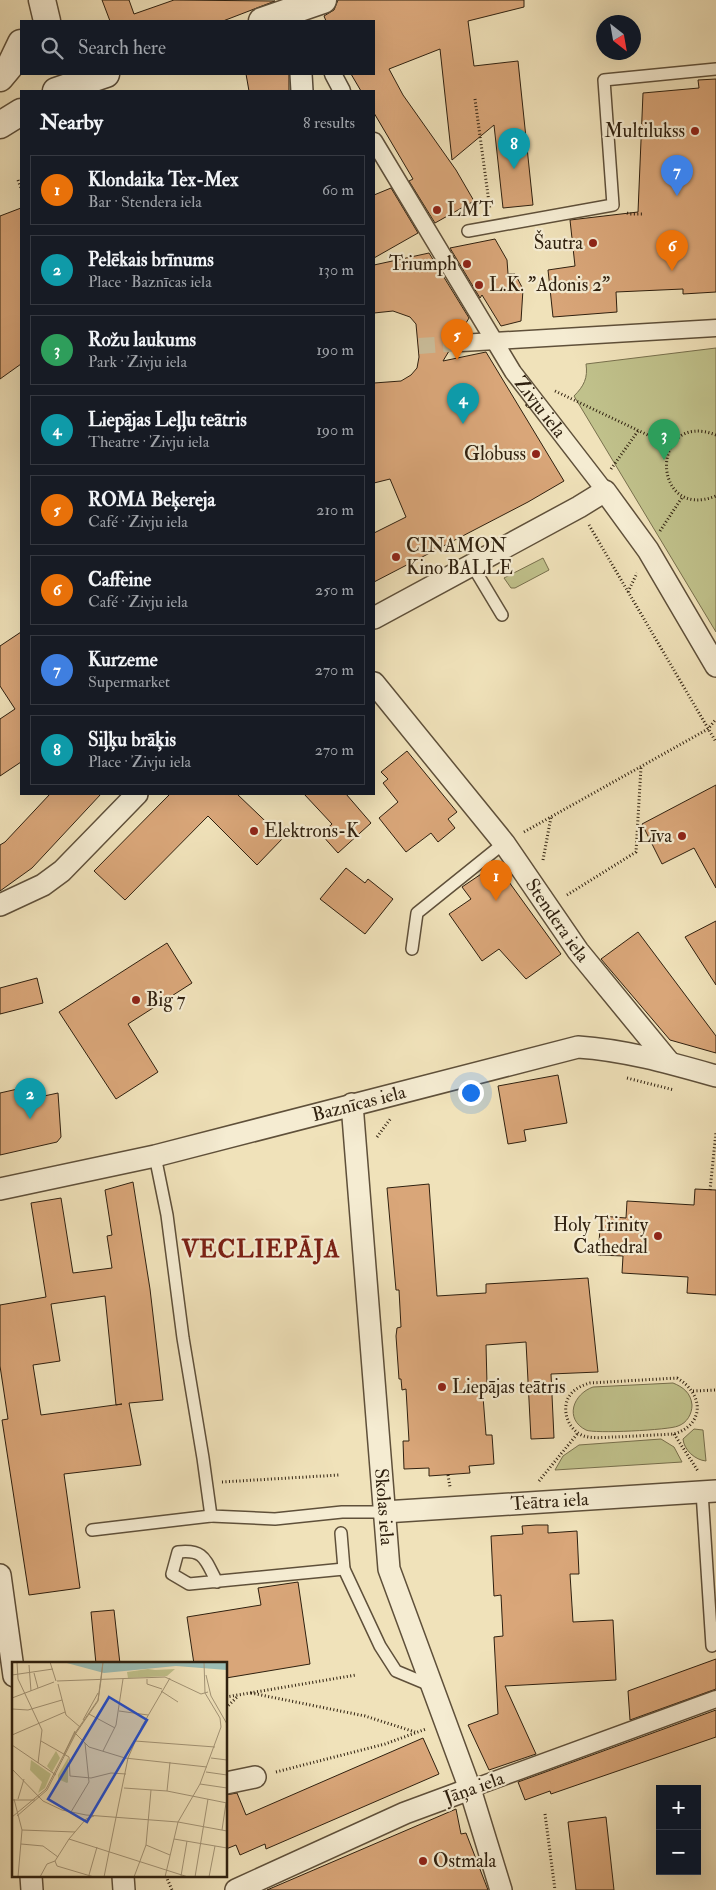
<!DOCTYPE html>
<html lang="en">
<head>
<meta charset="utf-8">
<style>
	body { margin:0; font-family:"IM FELL Double Pica",serif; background:#20242c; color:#f1f3f6 }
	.controls { position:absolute; right:15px; bottom:15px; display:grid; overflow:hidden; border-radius:0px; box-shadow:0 5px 20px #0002 }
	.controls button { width:45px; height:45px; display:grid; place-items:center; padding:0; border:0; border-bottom:1px solid #363941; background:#171b24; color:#f1f3f6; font:25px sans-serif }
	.compass { position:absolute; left:596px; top:15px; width:45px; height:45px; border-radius:50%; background:#171b24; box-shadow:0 5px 20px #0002; rotate:149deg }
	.you { position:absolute; left:470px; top:1092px; width:18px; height:18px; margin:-12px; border:4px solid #fff; border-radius:50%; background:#1a73e8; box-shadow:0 0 0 8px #1a73e833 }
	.badge { display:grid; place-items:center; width:32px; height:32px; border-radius:50%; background:#d93025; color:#fff; font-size:16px; font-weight:700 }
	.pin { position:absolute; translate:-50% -41px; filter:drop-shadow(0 1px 2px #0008) }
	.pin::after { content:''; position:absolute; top:26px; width:18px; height:15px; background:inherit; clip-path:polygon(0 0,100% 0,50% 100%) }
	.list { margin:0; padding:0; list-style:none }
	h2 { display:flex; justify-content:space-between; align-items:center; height:65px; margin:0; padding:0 20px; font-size:21px }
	h2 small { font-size:16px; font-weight:400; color:#9ea1a6 }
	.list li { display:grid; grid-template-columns:32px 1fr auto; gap:15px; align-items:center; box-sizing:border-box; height:70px; margin:0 10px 10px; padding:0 10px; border:1px solid #363941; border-radius:0px }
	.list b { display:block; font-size:19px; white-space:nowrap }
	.list p { margin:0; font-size:16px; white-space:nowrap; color:#9ea1a6 }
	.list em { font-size:16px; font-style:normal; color:#9ea1a6 }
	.icon { flex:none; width:28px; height:28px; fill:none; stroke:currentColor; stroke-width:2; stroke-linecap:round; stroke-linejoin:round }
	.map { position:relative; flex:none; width:716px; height:1890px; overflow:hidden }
	.search { position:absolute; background:#171b24; box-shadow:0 5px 20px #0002; left:20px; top:20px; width:355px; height:55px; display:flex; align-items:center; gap:12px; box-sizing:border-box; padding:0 18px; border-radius:0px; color:#9ea1a6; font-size:19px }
	.panel { position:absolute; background:#171b24; box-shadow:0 5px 20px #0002; left:20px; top:90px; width:355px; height:705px; border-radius:0px }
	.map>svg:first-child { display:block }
	.green { fill:#c0c18b; stroke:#78704d }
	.building { fill:#d9a679; stroke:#2f200f; fill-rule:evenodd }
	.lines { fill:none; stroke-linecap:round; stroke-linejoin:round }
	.pedestrian-tunnel { stroke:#c9bb98; stroke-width:16; stroke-dasharray:16 8; stroke-linecap:butt }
	.service-casing { stroke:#5f503a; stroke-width:14 }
	.pedestrian-casing { stroke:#5f503a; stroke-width:19 }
	.minor-casing { stroke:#5f503a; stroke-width:24 }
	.tertiary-casing { stroke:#5f503a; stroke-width:29 }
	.path { stroke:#2f200f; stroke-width:3; stroke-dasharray:1 2.5; stroke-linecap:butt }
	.service { stroke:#f5ecd2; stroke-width:11 }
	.pedestrian { stroke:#f5ecd2; stroke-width:16 }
	.minor { stroke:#f5ecd2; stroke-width:21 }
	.tertiary { stroke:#f5ecd2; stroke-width:26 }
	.poi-dot { fill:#8f2418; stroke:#f5ecd2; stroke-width:2 }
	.labels { text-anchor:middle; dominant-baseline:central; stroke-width:4.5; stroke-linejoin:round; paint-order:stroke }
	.poi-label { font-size:19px; fill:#2f200f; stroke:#f5ecd2; text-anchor:start }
	.street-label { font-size:19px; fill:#2f200f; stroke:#f5ecd2 }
	.district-label { font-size:24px; font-weight:bold; letter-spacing:1px; fill:#7a1f14; stroke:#f5ecd2 }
	.inset-road { fill:none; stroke:#a39476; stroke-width:1 }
	.view { fill:#1d4ed8; fill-opacity:0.15; stroke:#1d4ed8; stroke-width:2.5 }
	.inset-edge { fill:none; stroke:#2f200f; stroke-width:2.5 }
</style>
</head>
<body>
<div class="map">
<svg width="716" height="1890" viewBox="0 0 716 1890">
	<rect width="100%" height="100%" fill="#f0e2ba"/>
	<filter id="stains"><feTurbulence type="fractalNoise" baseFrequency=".004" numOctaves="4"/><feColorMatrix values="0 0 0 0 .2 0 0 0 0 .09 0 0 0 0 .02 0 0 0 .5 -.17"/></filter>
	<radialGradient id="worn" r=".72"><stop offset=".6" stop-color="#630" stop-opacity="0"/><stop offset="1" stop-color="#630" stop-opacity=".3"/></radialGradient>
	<g class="green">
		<path d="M716,348v284l-142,-236c10,-10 14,-18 12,-32z"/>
		<path d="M543,558l6,12 -34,18h-4l-7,-10z"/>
		<path d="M673,1383c10,4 18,10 19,22 0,9 -5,18 -14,21 -8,4 -85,8 -92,4 -22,-11 -13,-36 7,-43z"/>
		<path d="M694,1429l9,1 3,31c-11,-1 -22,-11 -23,-22z"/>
		<path d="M661,1439l13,8 8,15 -127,8 8,-14 16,-11z"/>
	</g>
	<g class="building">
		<path d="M102,0h27l5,14 40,-14 101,1 -52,20h-113z"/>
		<path d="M338,0h186v7l-56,14 6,45 44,-5 15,144 -30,3 -9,-83 -42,35 -12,-111 -51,20 14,26 53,75 18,31 -39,22 -26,-42 4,-2 -39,-66v-22h-13l-10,-17h23v-53h-48l-2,-5 10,-6z"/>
		<path d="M246,74h43v17h-40z"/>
		<path d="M716,79v213l-33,2v-5l-67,3 1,20 -64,5 -5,-47 27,-4 -5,-46 68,-8 5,-119 56,-5 -1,-8z"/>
		<path d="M391,188l27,45 -44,25v-63z"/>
		<path d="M21,208v156l-21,15v-163z"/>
		<path d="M495,239l12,21 1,14h7l8,15 -2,32 -20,5 -19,-31 -2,3 -30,-50z"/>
		<path d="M429,253l40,65 -9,15 -8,5v8l-9,15 43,-9 78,129 -36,21 -154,80v-49l32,-16 -16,-38 -16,4v-100l27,-2 10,-6 6,-7 2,-11 -3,-33 -6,-7 -17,-6 -19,2v-48z"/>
		<path d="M21,632v130l-21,14v-57l15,-10 -15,-23v-40z"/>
		<path d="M407,751l50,61 -9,7 7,9 -17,14 -7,-9 -25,19 -27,-34 19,-16 -15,-19 5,-4 -7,-7z"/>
		<path d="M716,785v103l-22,-40 -32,16 -20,-40z"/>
		<path d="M50,794h51l-69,74 -32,23v-46l5,-3z"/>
		<path d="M170,794h67l46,44 -26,27 -49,-49 -83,84 -31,-29z"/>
		<path d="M304,794h42l25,29 -33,30 -17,-19 11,-10z"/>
		<path d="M496,864l65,90 -35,25 -27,-30 -17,12 -33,-47 22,-15 -9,-12z"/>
		<path d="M346,868l19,15 3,-4 25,20 -28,35 -45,-35z"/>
		<path d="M716,921v64l-31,-48z"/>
		<path d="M638,932l78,104v17l-46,-13 -69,-81z"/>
		<path d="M167,943l25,40 -64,41 30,48 -42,27 -57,-87z"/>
		<path d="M37,978l6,25 -43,11v-26z"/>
		<path d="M558,1075l9,48 -43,7 2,11 -18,3 -10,-58z"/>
		<path d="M22,1088l3,12 33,-7 3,44 -4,5 -57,13v-62z"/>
		<path d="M133,1182l17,107 13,111 -34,3 12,62 -77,9 16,114 -51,7 -27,-175 6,-1 -8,-53v-61l46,-8 -15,-94 30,-5 12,75 39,-5 -5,-32 5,-1 -7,-45zM105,1296l11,109 6,-1 -81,11 -8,-50 27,-4 -9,-57z"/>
		<path d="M429,1184l8,112 49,-3v-9l102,-6 10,94 -47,2 3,64 -23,1 -5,-97 -40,3 1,39h-5l4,51h6l2,29 -25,2 1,7 -41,3v-8l-25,1 -1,-28h6l-3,-52 -4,1 -1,-11h-2l-3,-43 1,-8 4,-1 -2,-37h-3l-9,-102z"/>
		<path d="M695,1189l21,1v105l-29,-2 1,-16 -66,-4 1,-17 -25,-1 3,-39 25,2 1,-17 67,4z"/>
		<path d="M536,1525h12v8l29,-2 2,43h-9l3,48 40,-2 3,60 -111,6 31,68 -47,16 -21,-45 30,-11 -4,-77 9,-1 -2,-41 -7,1 -3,-60 32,-2 -1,-8z"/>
		<path d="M298,1582l12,82 -84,14v-14h-32l-7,-47 74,-12 -3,-17z"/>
		<path d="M114,1610l6,54h-24l-5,-52z"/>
		<path d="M716,1659v30l-86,31 -2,-29z"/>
		<path d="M716,1710v27l-165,57 -1,-3 -25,9 -7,-18z"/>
		<path d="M423,1738l16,36 -173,75 -1,-5 -25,11 -4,-10 -10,4v-54l11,-2 9,22z"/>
		<path d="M456,1809l5,25 5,-1 22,57h-221z"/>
		<path d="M606,1817l8,73h-38l-8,-68z"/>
	</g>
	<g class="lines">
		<path class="pedestrian-tunnel" d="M419,346l42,-3"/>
		<g class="service-casing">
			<g id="service">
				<path d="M468,231l145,-26 -9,-125 112,-11"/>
				<path d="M472,565l30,50"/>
				<path d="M412,949l5,-36 87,-70"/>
				<path d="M155,1156l12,59 16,123 20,120 8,58 64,3 67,-7h42"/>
				<path d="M702,1492l10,154"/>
				<path d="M92,1530l119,-14"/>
				<path d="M341,1533l3,36 36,77 16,25 36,15"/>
				<path d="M217,1582c-12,-22 -12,-33 -39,-30l-6,22 17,10 155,-15"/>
			</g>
		</g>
		<g class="pedestrian-casing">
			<g id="pedestrian">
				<path d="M333,74l9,17"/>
				<path id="s1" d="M374,141l139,231 92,119"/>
				<path d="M461,343l255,-15"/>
				<path d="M470,1789l246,-90"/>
			</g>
		</g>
		<g class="minor-casing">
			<g id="minor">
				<path d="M301,74l1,17"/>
				<path d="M374,618l205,-111 26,-16 43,59 68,116"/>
				<path id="s2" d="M374,683l130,160 74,108 91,111"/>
				<path d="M0,905l43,-20 19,-14 75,-77"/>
				<path id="s3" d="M352,1104l37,465 81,220 31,101"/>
				<path id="s4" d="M0,1189l155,-33 423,-109c47,3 92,16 138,29"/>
				<path id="s5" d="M384,1512l332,-21"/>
				<path d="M0,1575l14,101"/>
				<path d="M226,1783l29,-6"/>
				<path d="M31,1876l1,14"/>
				<path d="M123,1876l1,14"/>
				<path d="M236,1890l169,-77 65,-24"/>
			</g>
		</g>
		<g class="tertiary-casing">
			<g id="tertiary">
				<path d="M42,0l5,21"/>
				<path d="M262,21l61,-21"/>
				<path d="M0,78l10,-12 11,-23"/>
				<path d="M56,91l50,-17"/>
				<path d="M0,125l21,-13"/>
			</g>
		</g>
		<g class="path">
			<path d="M475,99l15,111"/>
			<path d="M18,180l3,8"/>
			<path d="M627,213l3,1h14"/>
			<path d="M555,391l116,55"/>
			<path d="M716,435c-66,-26 -66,87 0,61"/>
			<path d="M611,469l27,-38"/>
			<path d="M589,525l127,217"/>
			<path d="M660,531l23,-35"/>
			<path d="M628,592l9,-19"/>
			<path d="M524,832l184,-103 8,-10"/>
			<path d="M543,860l8,-43"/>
			<path d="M567,895l69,-43 5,-85"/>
			<path d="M627,1078l47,12"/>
			<path d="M377,1137l14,-19"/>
			<path d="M710,1190l6,-58"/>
			<path d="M677,1378c26,15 29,46 -3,56 -19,1 -39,2 -58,3 -10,0 -22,2 -32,-1 -12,-4 -20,-18 -18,-31 2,-13 13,-19 24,-22z"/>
			<path d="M693,1391l23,-1"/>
			<path d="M674,1434l24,37"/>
			<path d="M448,1475l2,12"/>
			<path d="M539,1481l39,-48"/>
			<path d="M222,1482l117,-7"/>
			<path d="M251,1693l114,23 50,16"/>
			<path d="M226,1697l130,-22"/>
			<path d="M226,1708l12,-12"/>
			<path d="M276,1772l109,-28 41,-15"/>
			<path d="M545,1814l10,76"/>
			<path d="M166,1876l6,14"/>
		</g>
		<use href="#service" class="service"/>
		<use href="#pedestrian" class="pedestrian"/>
		<use href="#minor" class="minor"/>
		<use href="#tertiary" class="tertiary"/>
	</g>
	<g class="poi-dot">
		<circle cx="695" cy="131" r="5"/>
		<circle cx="437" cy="210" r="5"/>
		<circle cx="593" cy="243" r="5"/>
		<circle cx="467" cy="264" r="5"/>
		<circle cx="479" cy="285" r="5"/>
		<circle cx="536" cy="454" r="5"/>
		<circle cx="396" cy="557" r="5"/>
		<circle cx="254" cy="831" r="5"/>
		<circle cx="682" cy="836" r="5"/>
		<circle cx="136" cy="1000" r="5"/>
		<circle cx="658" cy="1236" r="5"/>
		<circle cx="442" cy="1387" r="5"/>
		<circle cx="423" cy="1861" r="5"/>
	</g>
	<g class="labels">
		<g class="poi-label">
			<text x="685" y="131" text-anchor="end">Multilukss</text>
			<text x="447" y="210">LMT</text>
			<text x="583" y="243" text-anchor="end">Šautra</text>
			<text x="457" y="264" text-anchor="end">Triumph</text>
			<text x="489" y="285">L.K. "Adonis 2"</text>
			<text x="526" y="454" text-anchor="end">Globuss</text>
			<text x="406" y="546">CINAMON<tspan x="406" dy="22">Kino BALLE</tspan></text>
			<text x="264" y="831">Elektrons-K</text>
			<text x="672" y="836" text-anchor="end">Līva</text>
			<text x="146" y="1000">Big 7</text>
			<text x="648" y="1225" text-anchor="end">Holy Trinity<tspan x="648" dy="22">Cathedral</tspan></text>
			<text x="452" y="1387">Liepājas teātris</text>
			<text x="433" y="1861">Ostmala</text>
		</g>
		<g class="street-label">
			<text stroke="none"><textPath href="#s1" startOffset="314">Zivju iela</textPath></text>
			<text stroke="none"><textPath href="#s2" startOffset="300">Stendera iela</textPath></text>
			<text stroke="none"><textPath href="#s4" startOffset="369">Baznīcas iela</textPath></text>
			<text stroke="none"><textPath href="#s5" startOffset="166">Teātra iela</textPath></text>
			<text stroke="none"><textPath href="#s3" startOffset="404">Skolas iela</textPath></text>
			<text transform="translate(474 1788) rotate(-20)">Jāņa iela</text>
		</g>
		<g class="district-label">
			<text x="261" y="1249">VECLIEPĀJA</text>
		</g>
	</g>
	<g transform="translate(12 1662)">
		<rect width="215" height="215" fill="#f0e2ba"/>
		<path d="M136,7l7,1 20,-1 -8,7 -39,2 -1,-6zM44,89l4,7 -8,14 -5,-6zM56,96v24l-1,1 -9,-4v-4zM19,98l20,14 -6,14 -7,5 4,-11 -12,-12z" fill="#c0c18b"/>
		<path d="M51,0h164v8l-51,-4 -72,7z" fill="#9bbdb5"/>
		<path class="inset-road" d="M5,0l1,17 24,51 -4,33M38,0l6,19M17,3l2,26M22,11l4,15M0,13l41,-6M194,13l5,21 16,28M135,17v5l15,5M89,18l2,-18M45,19l108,-4 36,17 7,-2M46,22l8,31 14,12M149,29l17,11M0,36l42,-16M0,47l16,1 34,-10M107,49l29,4M77,52l26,14M71,58l15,-27M62,70l15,15 36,11 82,9M0,73l53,-23M29,79l28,16 1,19 21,2 20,-5 15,1M123,79l80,6M0,83l44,30M91,89l13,-26 7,-46M52,92l11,-23M199,96l16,2M0,107l31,32 19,9 24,5 92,7 49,9M194,110l21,3M188,122l27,4M112,126l43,3 60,12M155,129l3,-29M2,137l8,31 53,2M6,137l6,-20M1,138h22M59,150l18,-30 -4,-39M5,154l30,-26 29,-57 22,-32 3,-21M0,155l34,-28 29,-56 23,-33 5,-38M210,168l4,-27M57,177l119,38M162,177l53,9M9,182l22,2 15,11M134,183l24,10M43,199l14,-22 17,-20 8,-3M43,199l2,5 37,11M77,213l8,-28M169,214l6,-35M6,215l4,-47M28,215l7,-13 8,-3M92,215l24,-119 14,-32 28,-48M122,215l12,-32 5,-55M153,215l13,-55 22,-38 21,-57 -1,-9 -15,-25 -1,-31M183,215l13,-78M197,215l6,-31"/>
		<path class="view" d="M97,35l38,23 -60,102 -39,-23z"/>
		<rect width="215" height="215" class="inset-edge"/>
	</g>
	<rect width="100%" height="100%" filter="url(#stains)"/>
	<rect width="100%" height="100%" fill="url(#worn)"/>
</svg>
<div class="controls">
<button>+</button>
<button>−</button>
</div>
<svg class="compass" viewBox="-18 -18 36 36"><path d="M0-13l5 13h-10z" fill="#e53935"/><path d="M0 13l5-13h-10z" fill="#9ea1a6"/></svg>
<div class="you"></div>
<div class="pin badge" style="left:496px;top:901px;background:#e8710a">1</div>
<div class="pin badge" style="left:30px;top:1119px;background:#0f9aa8">2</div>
<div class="pin badge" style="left:664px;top:460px;background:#2e9e5b">3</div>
<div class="pin badge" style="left:463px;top:424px;background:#0f9aa8">4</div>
<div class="pin badge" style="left:457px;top:360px;background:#e8710a">5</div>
<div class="pin badge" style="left:672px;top:271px;background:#e8710a">6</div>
<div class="pin badge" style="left:677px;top:196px;background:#3f7fe0">7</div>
<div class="pin badge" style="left:514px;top:169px;background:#0f9aa8">8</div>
<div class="search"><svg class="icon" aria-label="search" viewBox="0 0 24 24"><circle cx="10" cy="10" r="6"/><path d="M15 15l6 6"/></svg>Search here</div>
<section class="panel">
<h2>Nearby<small>8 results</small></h2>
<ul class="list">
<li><span class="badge" style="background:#e8710a">1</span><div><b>Klondaika Tex-Mex</b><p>Bar · Stendera iela</p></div><em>60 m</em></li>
<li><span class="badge" style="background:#0f9aa8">2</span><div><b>Pelēkais brīnums</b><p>Place · Baznīcas iela</p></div><em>130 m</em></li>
<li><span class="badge" style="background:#2e9e5b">3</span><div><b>Rožu laukums</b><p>Park · Zivju iela</p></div><em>190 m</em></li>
<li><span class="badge" style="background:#0f9aa8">4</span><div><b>Liepājas Leļļu teātris</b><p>Theatre · Zivju iela</p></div><em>190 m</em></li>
<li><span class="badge" style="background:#e8710a">5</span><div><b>ROMA Beķereja</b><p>Café · Zivju iela</p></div><em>210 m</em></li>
<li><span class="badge" style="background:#e8710a">6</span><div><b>Caffeine</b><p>Café · Zivju iela</p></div><em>250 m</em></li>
<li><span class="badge" style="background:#3f7fe0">7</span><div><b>Kurzeme</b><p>Supermarket</p></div><em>270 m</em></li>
<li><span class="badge" style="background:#0f9aa8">8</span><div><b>Siļķu brāķis</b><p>Place · Zivju iela</p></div><em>270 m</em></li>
</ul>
</section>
</div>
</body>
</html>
